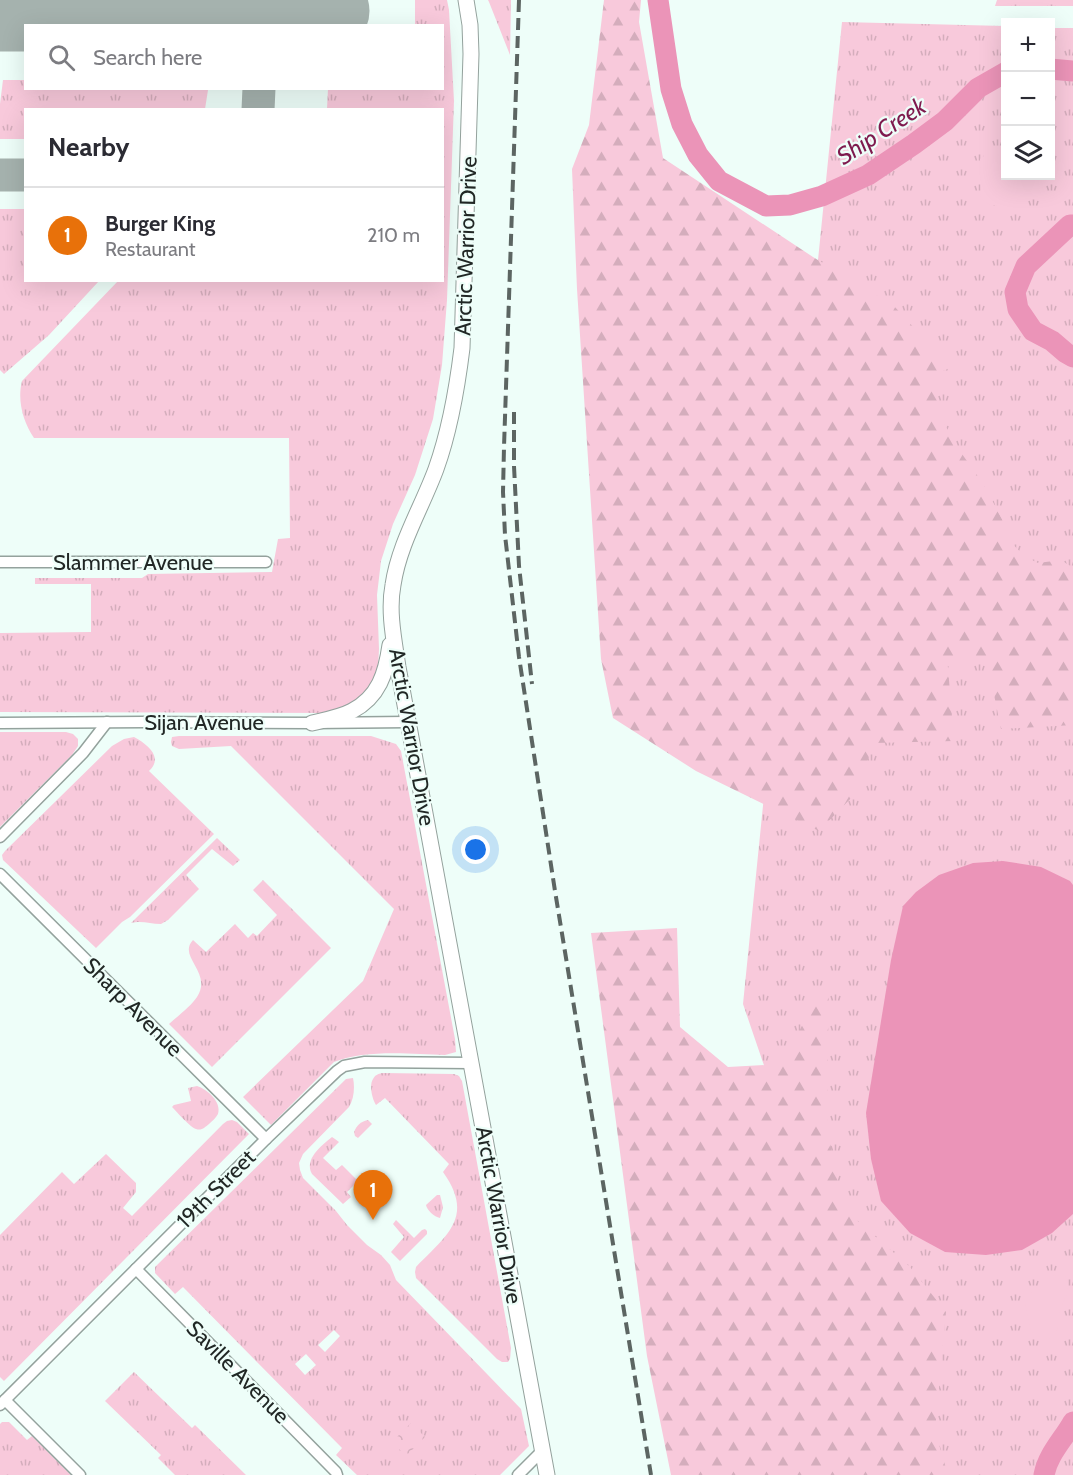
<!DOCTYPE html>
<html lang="en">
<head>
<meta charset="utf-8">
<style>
	body { margin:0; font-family:Cabin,sans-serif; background:#f2f2f3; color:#2b2b33 }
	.controls { position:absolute; right:18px; top:18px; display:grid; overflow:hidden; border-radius:0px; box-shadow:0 6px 24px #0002 }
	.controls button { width:54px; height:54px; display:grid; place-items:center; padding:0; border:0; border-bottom:2px solid #e1e1e2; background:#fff; color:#2b2b33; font:30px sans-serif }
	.you { position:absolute; left:476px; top:850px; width:21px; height:21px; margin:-15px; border:4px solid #fff; border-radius:50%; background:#1a73e8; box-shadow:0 0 0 9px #1a73e833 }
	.badge { display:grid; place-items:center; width:39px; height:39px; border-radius:50%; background:#b02a6f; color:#fff; font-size:20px; font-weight:700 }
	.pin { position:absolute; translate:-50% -50px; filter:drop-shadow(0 2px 3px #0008) }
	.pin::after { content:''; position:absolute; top:32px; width:21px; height:18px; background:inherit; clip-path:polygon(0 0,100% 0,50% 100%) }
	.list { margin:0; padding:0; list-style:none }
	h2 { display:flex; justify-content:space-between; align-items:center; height:78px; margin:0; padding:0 24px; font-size:26px }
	h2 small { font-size:20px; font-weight:400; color:#7c7c81 }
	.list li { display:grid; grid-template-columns:39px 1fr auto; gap:18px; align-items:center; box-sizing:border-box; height:96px; padding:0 24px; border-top:2px solid #e1e1e2 }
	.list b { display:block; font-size:22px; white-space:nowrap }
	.list p { margin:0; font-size:20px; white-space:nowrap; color:#7c7c81 }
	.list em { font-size:20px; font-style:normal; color:#7c7c81 }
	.icon { flex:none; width:33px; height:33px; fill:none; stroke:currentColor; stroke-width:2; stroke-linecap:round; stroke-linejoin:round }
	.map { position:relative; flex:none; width:1073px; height:1475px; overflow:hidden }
	.search { position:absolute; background:#fff; box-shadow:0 6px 24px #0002; left:24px; top:24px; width:420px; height:66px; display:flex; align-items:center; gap:15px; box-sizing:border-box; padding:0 21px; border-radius:0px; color:#7c7c81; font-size:22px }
	.panel { position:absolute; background:#fff; box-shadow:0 6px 24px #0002; left:24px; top:108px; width:420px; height:174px; border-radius:0px }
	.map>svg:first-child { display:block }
	.grass { fill:url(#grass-tufts); fill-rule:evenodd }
	.forest { fill:url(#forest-firs) }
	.park { fill:url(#park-crowns) }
	.pitch { fill:#f8c9db }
	.water { fill:#eb94b8 }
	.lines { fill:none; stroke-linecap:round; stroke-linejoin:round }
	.river { stroke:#eb94b8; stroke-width:21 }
	.taxiway { stroke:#a5b2ae; stroke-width:33 }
	.runway { stroke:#a5b2ae; stroke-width:81 }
	.minor-casing { stroke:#94a29d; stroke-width:13 }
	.primary-casing { stroke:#94a29d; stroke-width:17 }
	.minor { stroke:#fff; stroke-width:10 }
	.primary { stroke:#fff; stroke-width:15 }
	.rail { stroke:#5c6562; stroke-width:4; stroke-dasharray:12 6; stroke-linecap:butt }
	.labels { text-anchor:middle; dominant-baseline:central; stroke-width:4.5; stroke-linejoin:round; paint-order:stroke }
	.street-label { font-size:22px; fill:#212725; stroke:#eefef9 }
	.water-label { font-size:24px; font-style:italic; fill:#7e1a4e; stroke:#eefef9 }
</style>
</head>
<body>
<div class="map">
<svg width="1073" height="1475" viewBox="0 0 1073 1475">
	<defs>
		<pattern id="grass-tufts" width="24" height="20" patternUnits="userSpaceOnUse" patternTransform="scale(1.5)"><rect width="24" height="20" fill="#f8c9db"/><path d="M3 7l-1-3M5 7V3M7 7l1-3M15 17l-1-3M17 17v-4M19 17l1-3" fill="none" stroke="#d4adbc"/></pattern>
		<pattern id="forest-firs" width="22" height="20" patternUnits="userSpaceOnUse" patternTransform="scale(1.5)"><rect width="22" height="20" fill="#f8c9db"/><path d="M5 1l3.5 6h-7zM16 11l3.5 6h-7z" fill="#d4adbc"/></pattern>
		<pattern id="park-crowns" width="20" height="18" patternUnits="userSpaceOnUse" patternTransform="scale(1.5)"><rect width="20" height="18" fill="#f8c9db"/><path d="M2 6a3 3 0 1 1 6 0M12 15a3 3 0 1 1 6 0" fill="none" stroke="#d4adbc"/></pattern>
	</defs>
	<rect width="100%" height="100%" fill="#eefef9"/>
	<g class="grass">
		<path d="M415,0h32l2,10 5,91 -7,199 -5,65 -9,54 -18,56 -22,49 -12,37 -4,34 2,54 -1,20 -6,15 -12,16 -31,13 -329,-1v-79l91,-1v-48h-56v-6h107l6,-4 124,-2 6,-33 12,-1 -1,-100h-255c-11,-16 -17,-38 -12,-57l96,-100 324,-1v-170l-115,-1 1,-20 114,-1v-62l-27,-1z"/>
		<path d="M488,0h23l-1,55 -21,-53z"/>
		<path d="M997,0h76v6h-78z"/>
		<path d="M842,22l163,4 1,150h44l1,-148h22v1447h-169l-161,-471z"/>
		<path d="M3,80h22l1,8h182v2l-3,19 -179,1 -1,29h-25v-35z"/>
		<path d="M0,209h25l1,71 73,1 -50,54 -45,39 -4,-4z"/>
		<path d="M0,732h66l7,2 5,5v7l-6,9 -72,72z"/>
		<path d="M179,736h192l25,8 5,7 54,288 1,13 -11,3c-33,-1 -80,-6 -111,7l-63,63 -28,-28 120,-116 31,-72 -163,-163 -52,3 -7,-3 -1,-4 1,-5z"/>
		<path d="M134,737c13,7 30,20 15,34l65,63 -84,83 -8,5 -26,26 -93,-88 -1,-5 3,-4 107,-105 12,-7z"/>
		<path d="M217,838l23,22 -7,6 -21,-17 -26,26 13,14 -31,31 -7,4c-11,0 -19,-4 -30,-1z"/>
		<path d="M263,880l68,68 -119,119 -43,-43c9,-8 22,-18 28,-27 16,-25 -20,-40 -4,-57l13,12 29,-28 13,14 5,-5 4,3 20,-21 -24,-25z"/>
		<path d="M382,1073l72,1 5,2 3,5 49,267 -1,11 -2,3h-6l-5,-3 -81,-81 -1,-6 1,-5c31,-32 59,-50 27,-95l6,-8 -64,-66 -9,7c-4,-6 -7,-20 -3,-26 2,-4 5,-5 9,-6z"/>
		<path d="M353,1078c2,9 1,21 -4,29l-46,47 -4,9 1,7 3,8 33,33 11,14 20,20 14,10 9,10 6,15 125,129 8,37 -29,29h-143l-21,-20 6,-7 -159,-161 -8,7 -20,-21v-6l191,-188zM334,1330l6,6 -15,16 -7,-7zM306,1354l10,11 -11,10 -10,-11z"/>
		<path d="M197,1086c10,3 25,16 21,28 -2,4 -6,7 -9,10 -4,3 -7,7 -13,5 -6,-2 -19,-17 -24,-22l2,-2 17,-4 -3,-13z"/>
		<path d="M232,1120l5,2 12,12 -245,247 -4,-4v-142l62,-63 12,12 32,-30 30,29v9l-13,16 9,8 91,-92 4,-3z"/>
		<path d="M368,1120l4,4 -14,14 -3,-2 -1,-4c3,-7 6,-10 14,-12z"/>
		<path d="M332,1137l3,2 4,3 -16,16 13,12 6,-5 16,16 -11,11 4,5 -8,7 -31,-30c-8,-15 9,-28 20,-37z"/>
		<path d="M437,1195h3l3,12 -3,11c-6,-1 -13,-8 -14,-13z"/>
		<path d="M396,1220l18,18 8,-8 3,-1 2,2v3l-27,27 -9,-9 13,-15 -11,-13z"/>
		<path d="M134,1372l58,56 3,-3 51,50h-71l-17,-17 3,-3 -56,-54z"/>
		<path d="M2,1422h7l18,18 5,-4 39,39h-71v-51z"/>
	</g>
	<g class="forest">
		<path d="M604,0h37l-2,22 24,136 150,99 81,49 45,49 10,6 1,7 -7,3 -6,1 1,41 24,41 22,31 18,34 6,20 16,17 14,7 23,-3 12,8v157l-72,4 -14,-69 -40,-4 7,85 -80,2 -19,51 -36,37 -123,-60 -83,-53 -12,-59 -24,-370 -5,-120 17,-44z"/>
		<path d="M677,928l3,99 48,40 55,-3 46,-93 -2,158 17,80 66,58 36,45 -11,119 13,44h-277l-24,-119 -56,-423z"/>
	</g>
	<path class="park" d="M411,1423l14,14 -19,19 -14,-14z"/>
	<g class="pitch">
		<path d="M995,153c10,4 11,13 11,23h9l9,9c0,21 -30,28 -43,13l-1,-39 6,-5z"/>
		<path d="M1057,1275l10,2c4,17 -4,22 -8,37 -1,9 0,16 -6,24l-10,1 -10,-6 -3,-5 -5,-26 4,-8 13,-11 10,-7z"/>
	</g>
	<path class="water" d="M1003,861l38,6 29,14 3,4v329l-21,19 -30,17 -36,5 -41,-3 -35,-19 -29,-32 -10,-42 -5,-46 25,-153 12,-54 13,-14 23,-17 34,-12z"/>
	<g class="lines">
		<g class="river">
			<path d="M658,0l13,89 11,35 16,31 21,26 47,25 24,-1 32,-9 46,-21 46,-31 31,-23 33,-33 28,-16"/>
			<path d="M1050,69l23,2"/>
			<path d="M1073,225h-3l-44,41 -11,26 3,17 15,22 19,10 14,12 7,4"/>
			<path d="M1044,1475c4,-21 19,-35 29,-53"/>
		</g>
		<g class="taxiway">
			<path d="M182,11l29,8 10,7"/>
			<path d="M258,110l1,-22"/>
			<path d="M0,175h26"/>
		</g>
		<path class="runway" d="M0,11h329"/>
		<g class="minor-casing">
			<g id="minor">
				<path d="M0,562h266"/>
				<path d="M0,723l145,-1 167,1 96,-1"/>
				<path d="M0,837l83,-84 24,-31"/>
				<path d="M0,874l266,265"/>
				<path d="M136,1269l200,203 1,3"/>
				<path d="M5,1400l75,75"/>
				<path d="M0,1405l266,-266 71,-68 7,-5 21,-4 106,1"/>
				<path d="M518,1475l25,-25"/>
			</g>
		</g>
		<g class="primary-casing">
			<g id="primary">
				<path d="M466,0l4,25 1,29 -9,294c-5,41 -12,82 -26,121 -14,38 -37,75 -43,116 -5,26 1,55 5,82l149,808"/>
				<path d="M312,723c13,-3 29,-6 40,-12 27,-14 34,-38 38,-66"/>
			</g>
		</g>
		<use href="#minor" class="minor"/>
		<use href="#primary" class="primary"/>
		<g class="rail">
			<path d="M519,0l-15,447 -1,45 2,43 14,122 36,234 96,584"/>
			<path d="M514,412v54l5,100 13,118"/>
		</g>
	</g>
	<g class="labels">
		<g class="street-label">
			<text transform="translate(466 246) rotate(-88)">Arctic Warrior Drive</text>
			<text x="133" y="562">Slammer Avenue</text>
			<text x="204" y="722">Sijan Avenue</text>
			<text transform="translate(412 737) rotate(80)">Arctic Warrior Drive</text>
			<text transform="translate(133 1007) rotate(45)">Sharp Avenue</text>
			<text transform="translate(216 1189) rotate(-45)">19th Street</text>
			<text transform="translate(499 1215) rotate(80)">Arctic Warrior Drive</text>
			<text transform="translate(238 1372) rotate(45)">Saville Avenue</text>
		</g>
		<g class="water-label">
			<text transform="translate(881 131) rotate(-33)">Ship Creek</text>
		</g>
	</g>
</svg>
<div class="controls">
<button>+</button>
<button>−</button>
<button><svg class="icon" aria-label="layers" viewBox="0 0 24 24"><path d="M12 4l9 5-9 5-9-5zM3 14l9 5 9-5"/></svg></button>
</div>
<div class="you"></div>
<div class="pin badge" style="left:373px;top:1220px;background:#e8710a">1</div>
<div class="search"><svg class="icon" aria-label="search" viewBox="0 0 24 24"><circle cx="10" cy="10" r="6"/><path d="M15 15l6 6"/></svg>Search here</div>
<section class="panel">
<h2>Nearby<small></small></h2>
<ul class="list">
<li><span class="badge" style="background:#e8710a">1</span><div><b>Burger King</b><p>Restaurant</p></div><em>210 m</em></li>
</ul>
</section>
</div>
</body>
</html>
